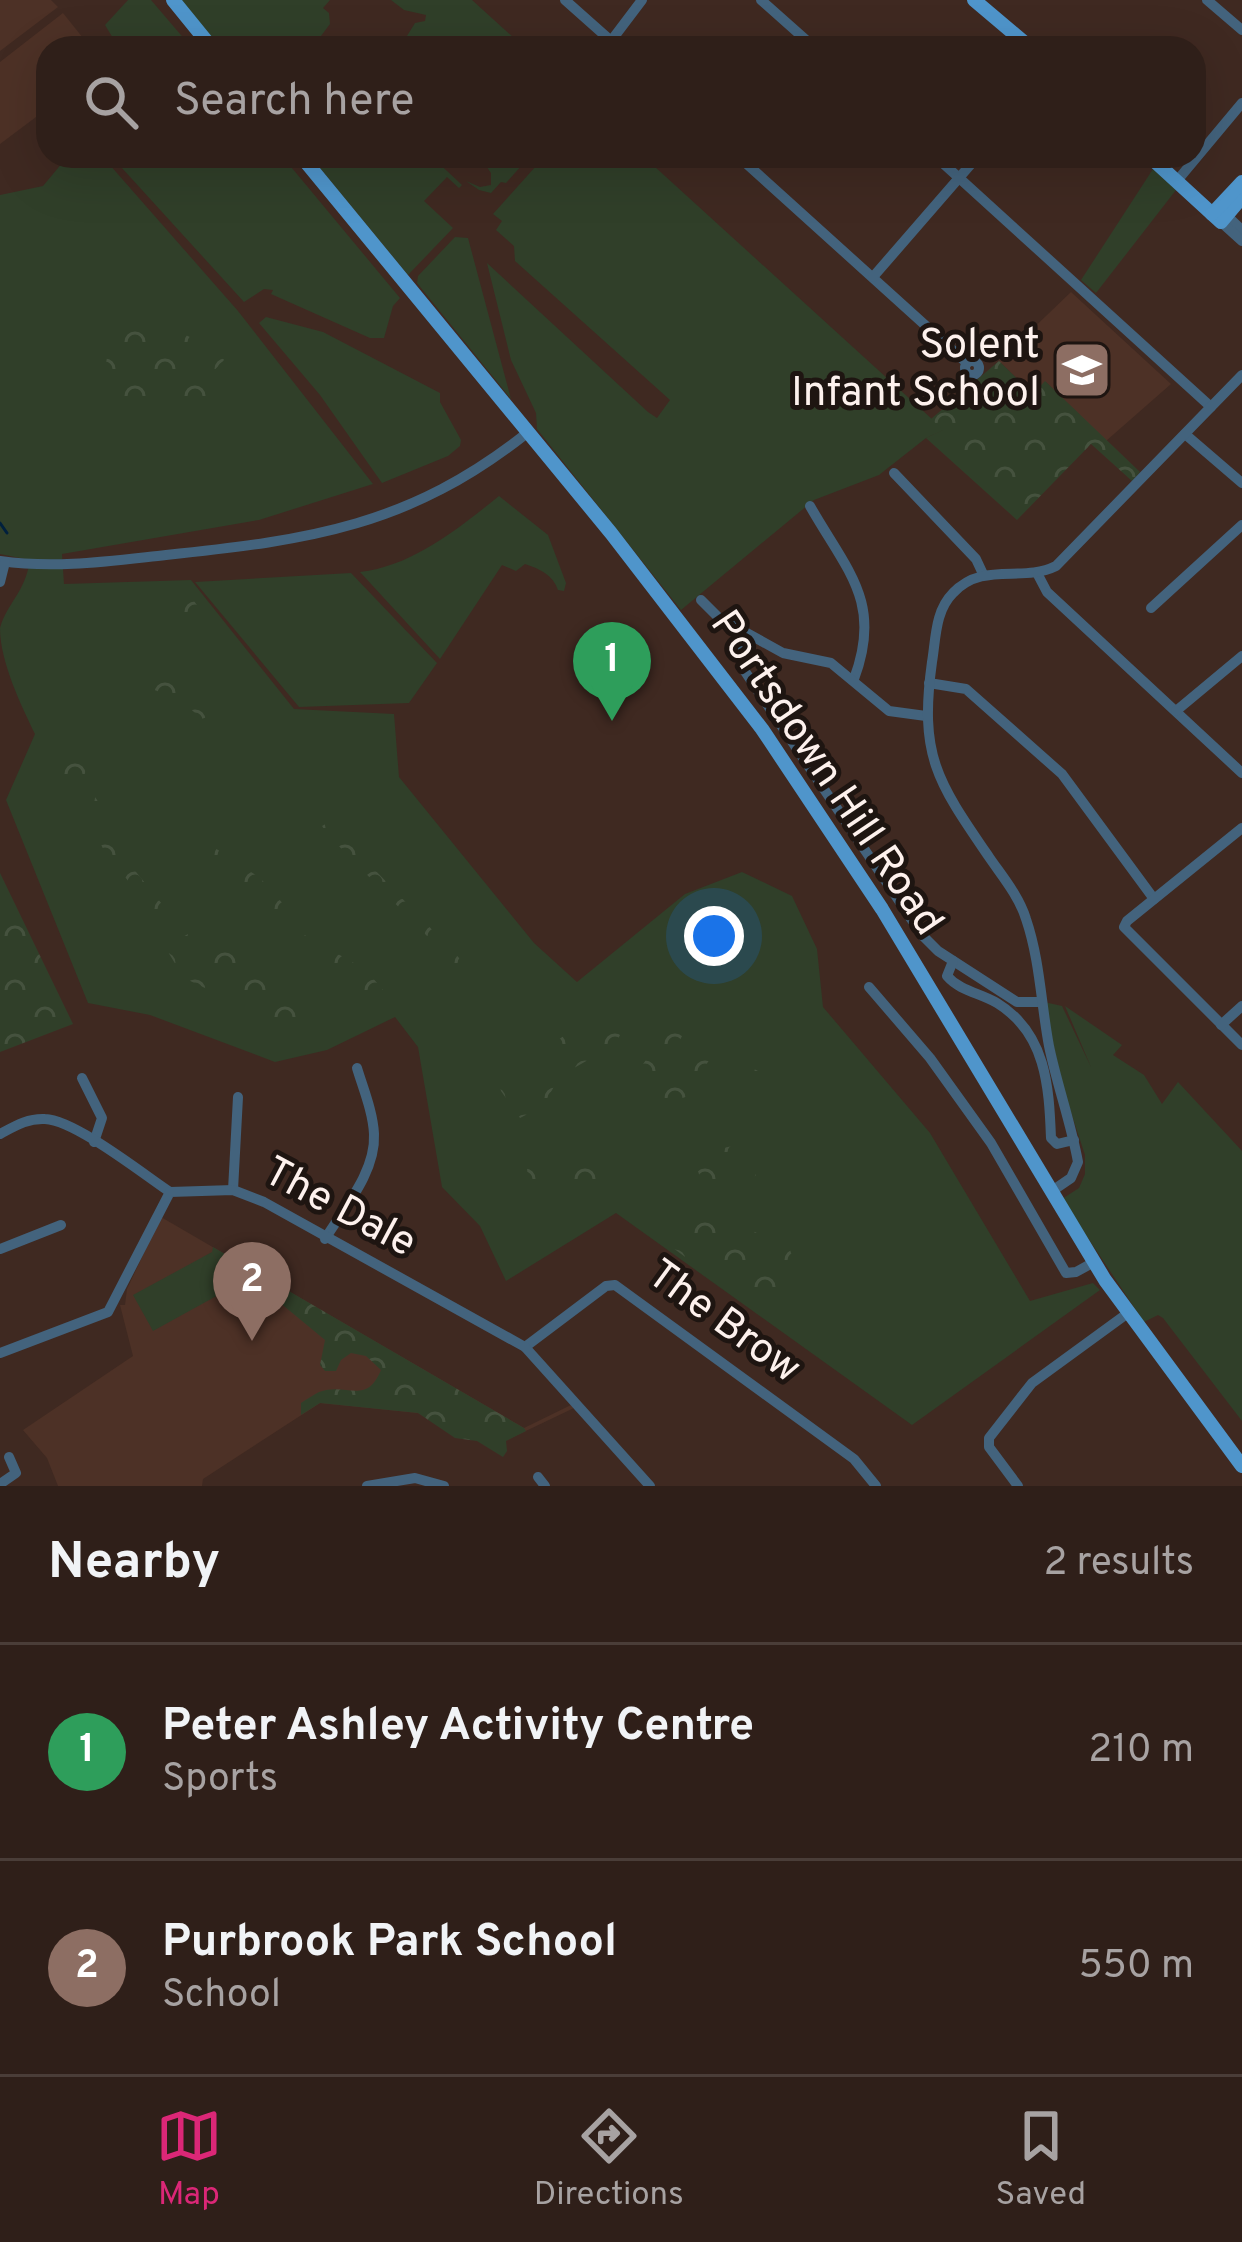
<!DOCTYPE html>
<html lang="en">
<head>
<meta charset="utf-8">
<style>
	body { margin:0; font-family:Overpass,sans-serif; background:#372722; color:#f1f3f6 }
	.you { position:absolute; left:714px; top:936px; width:42px; height:42px; margin:-30px; border:9px solid #fff; border-radius:50%; background:#1a73e8; box-shadow:0 0 0 18px #1a73e833 }
	.badge { display:grid; place-items:center; width:78px; height:78px; border-radius:50%; background:#db2777; color:#fff; font-size:39px; font-weight:700 }
	.pin { position:absolute; translate:-50% -99px; filter:drop-shadow(0 3px 6px #0008) }
	.pin::after { content:''; position:absolute; top:63px; width:42px; height:36px; background:inherit; clip-path:polygon(0 0,100% 0,50% 100%) }
	.list { margin:0; padding:0; list-style:none }
	h2 { display:flex; justify-content:space-between; align-items:center; height:156px; margin:0; padding:0 48px; font-size:51px }
	h2 small { font-size:39px; font-weight:400; color:#a7a2a2 }
	.list li { display:grid; grid-template-columns:78px 1fr auto; gap:36px; align-items:center; box-sizing:border-box; height:216px; padding:0 48px; border-top:3px solid #4a3d38 }
	.list b { display:block; font-size:45px; white-space:nowrap }
	.list p { margin:0; font-size:39px; white-space:nowrap; color:#a7a2a2 }
	.list em { font-size:39px; font-style:normal; color:#a7a2a2 }
	.icon { flex:none; width:66px; height:66px; fill:none; stroke:currentColor; stroke-width:2; stroke-linecap:round; stroke-linejoin:round }
	.map { position:relative; flex:none; width:1242px; height:1486px; overflow:hidden }
	.search { position:absolute; background:#2f1f19; box-shadow:0 12px 48px #0002; left:36px; right:36px; top:36px; height:132px; display:flex; align-items:center; gap:30px; box-sizing:border-box; padding:0 42px; border-radius:36px; color:#a7a2a2; font-size:45px }
	.sheet { height:588px; background:#2f1f19 }
	nav { display:flex; justify-content:space-around; align-items:center; box-sizing:border-box; height:168px; border-top:3px solid #4a3d38; background:#2f1f19; font-size:33px; color:#a7a2a2 }
	nav a { display:grid; justify-items:center; gap:6px }
	nav .on { color:#db2777 }
	.map>svg:first-child { display:block }
	.built { fill:#4d3126 }
	.grass { fill:#303f29 }
	.forest { fill:url(#forest-crowns) }
	.lines { fill:none; stroke-linecap:round; stroke-linejoin:round }
	.stream { stroke:#01203d; stroke-width:3 }
	.minor { stroke:#43637d; stroke-width:10 }
	.major { stroke:#4f95cb; stroke-width:14 }
	.labels { text-anchor:middle; dominant-baseline:central; stroke-width:10; stroke-linejoin:round; paint-order:stroke }
	.poi-label { font-size:42px; fill:#fdf1ed; stroke:#1e1511; text-anchor:end }
	.street-label { font-size:42px; fill:#fdf1ed; stroke:#1e1511 }
</style>
</head>
<body>
<div class="map">
<svg width="1242" height="1486" viewBox="0 0 1242 1486">
	<defs>
		<pattern id="forest-crowns" width="20" height="18" patternUnits="userSpaceOnUse" patternTransform="scale(3)"><rect width="20" height="18" fill="#303f29"/><path d="M2 6a3 3 0 1 1 6 0M12 15a3 3 0 1 1 6 0" fill="none" stroke="#45523e"/></pattern>
	</defs>
	<rect width="100%" height="100%" fill="#3f2921"/>
	<g class="built">
		<path d="M0,0h51l7,7 -58,44z"/>
		<path d="M63,13l28,35h-43v60l-48,36v-82z"/>
		<path d="M1071,292l100,92 -65,57 -60,-59 -13,12 -34,-33z"/>
		<path d="M161,1217l363,211 47,-23 3,3 -82,39 -74,-34 -98,-10 -117,76 -1,7h-144l-11,-28 -24,-28 110,-74 -13,-51h5l2,-16z"/>
	</g>
	<g class="grass">
		<path d="M128,0h23l41,48h-73l-14,-23z"/>
		<path d="M180,0h150l-7,8 6,5 1,11 -18,24h-92z"/>
		<path d="M391,0h81l53,48h-119l-4,-4 13,-21 10,-2 1,-6 -22,-5z"/>
		<path d="M68,156h34l136,155 135,173 -114,36 -197,34 2,30 127,-4 103,129 100,5 5,63 135,166 43,39 108,-88 57,-22 50,24 25,53 6,58 107,126 100,168 63,-18 7,7 -188,135 -296,-212 -110,68 -26,-55 -38,-39 -24,-140 -23,-30 -68,33 -52,12 -125,-47 -62,-12 -82,-203 29,-66c-14,-29 -35,-72 -35,-106 7,-25 25,-35 30,-68l-30,-6v-359l43,-9z"/>
		<path d="M111,156h171l118,142 -7,8 -9,32h-14l-99,-44 2,-4 -9,-1 -20,13z"/>
		<path d="M310,156h121l31,29 -3,3 -12,-11 -23,24 29,27 -45,47z"/>
		<path d="M479,156h51l-24,27 -5,-1 -10,11 -12,-3 -13,-9 14,6 11,-2v-12z"/>
		<path d="M545,156h98l301,274 -18,8 -47,37 -65,25 -133,110 -144,-181 -1,-16 -25,-53 -24,-97 161,149 9,6 13,-18 -155,-139 -1,-15 -18,-16 6,-9 -9,-7z"/>
		<path d="M1153,169l23,21 -80,103 -15,-13z"/>
		<path d="M455,237l13,1 43,161 -94,-116 1,-7z"/>
		<path d="M266,317l57,15 117,61v9l21,38 -1,6 -12,10 -66,27 -62,-88 -61,-72z"/>
		<path d="M499,496l49,39 18,48 -2,8 -6,-1c-5,-15 -18,-21 -33,-26l-9,7 -14,-6 -62,94 -80,-87c53,-6 99,-44 139,-76z"/>
		<path d="M351,573l86,90 -28,40 -110,4 -104,-125z"/>
		<path d="M1044,1002l18,4 29,61 -26,-61 57,39 -9,10 31,20 18,29 16,-22 64,69v270l-79,-103 -5,-3 -14,7 -82,-123 17,-11 6,-14v-19l-22,-67z"/>
		<path d="M212,1252l19,36 -78,43 -20,-36z"/>
	</g>
	<g class="forest">
		<path d="M126,316l21,2 70,31 7,11 -19,20 2,31 -13,8 -19,-25 -49,13 -10,-31 -11,-8 7,-36z"/>
		<path d="M999,361l34,33 12,-13 95,91 -8,9 -41,-37 -74,76 -91,-82 17,-8 -12,-11z"/>
		<path d="M145,585l39,2 20,28 -16,8z"/>
		<path d="M107,668l93,22 11,26 -10,3c-24,-28 -62,-33 -97,-43z"/>
		<path d="M54,733l17,6 35,32 -3,7 -18,-6 -1,10 32,44 12,36 38,47 3,6 -4,5 -6,-1 -55,-68 -22,-50 -13,-15 -11,-24 4,-4z"/>
		<path d="M335,819l21,15 18,35 109,114 -6,4 -148,-151 -7,-10z"/>
		<path d="M203,840l57,38 34,38 -4,5h-7l-29,-24 -17,-26 -37,-26z"/>
		<path d="M0,873l73,151 -73,28z"/>
		<path d="M301,933l65,37 28,33 -14,3c-7,-11 -48,-33 -63,-42l-4,7 -12,-6 2,-7 -10,-10 1,-9z"/>
		<path d="M188,934l51,18 95,64 -12,17 -60,-18 -78,-37 -19,-31z"/>
		<path d="M580,1016l34,12 6,7 -10,20 -15,1 -35,20 -17,30 -23,12 -19,-27 -4,-19c16,6 17,27 38,30l6,-13 -6,-6 11,-15 -13,-10 5,-9c19,-7 32,-14 42,-33z"/>
		<path d="M669,1027l14,7 -5,10 35,11 -13,18 9,3c22,-15 35,-13 57,-1l-4,15 -9,4 -24,-12 -61,21 -4,-6 -29,-6 8,-12 -2,-12z"/>
		<path d="M733,1146l23,29c-17,18 -28,21 -52,15l-6,-19 20,-22z"/>
		<path d="M527,1168h74l10,6 1,20c-19,9 -65,-3 -84,-15z"/>
		<path d="M687,1210l31,3 72,37 10,27 -10,17 -37,13 -84,-62z"/>
		<path d="M213,1247l311,181 2,3 -20,10 1,10 -4,6 -26,-16 -22,-3 -37,-25 -98,-10 -19,12v-12c6,-4 12,-8 18,-11 28,-10 47,14 62,-22l-15,-14 -15,-3 -10,7 -5,11h-11l-5,-6 5,-25 -58,-48 -36,-4 -19,-36z"/>
	</g>
	<g class="lines">
		<path class="stream" d="M0,523l7,10"/>
		<g class="minor">
			<path d="M565,0l54,48"/>
			<path d="M761,0l54,48"/>
			<path d="M1207,0l35,30"/>
			<path d="M611,41l31,-41"/>
			<path d="M738,156l229,207"/>
			<path d="M935,156l276,251"/>
			<path d="M1181,176l61,-73"/>
			<path d="M1226,215l16,15"/>
			<path d="M1221,222l21,19"/>
			<path d="M873,277l105,-121"/>
			<circle cx="972" cy="368" r="7"/>
			<path d="M1185,434l57,49"/>
			<path d="M894,473l82,86 7,15"/>
			<path d="M810,506c37,65 73,96 44,173"/>
			<path d="M0,561c56,8 110,0 166,-6 144,-15 244,-29 361,-122"/>
			<path d="M1037,573l10,19 195,181"/>
			<path d="M0,582l5,-20"/>
			<path d="M701,600l17,17 65,36 48,10 58,48 37,5"/>
			<path d="M1151,608l91,-83"/>
			<path d="M750,636l-9,16 3,18 178,265 16,16 79,51h25"/>
			<path d="M929,683l37,6 96,85 92,125"/>
			<path d="M1176,711l66,-55"/>
			<path d="M1242,828l-115,93 -3,6 118,118"/>
			<path d="M953,961l-6,15c13,15 33,17 50,27 49,30 52,83 54,135l6,6 17,-4"/>
			<path d="M869,987l61,71 61,85 75,130 10,-1 18,-10"/>
			<path d="M1221,1025l21,-19"/>
			<path d="M82,1078l20,40 -8,24"/>
			<path d="M0,1134c15,-8 28,-16 45,-15 30,1 98,55 125,73"/>
			<path d="M233,1190l5,-93"/>
			<path d="M1052,1191l19,-13 7,-16c-7,-39 -21,-77 -29,-116 -8,-42 -9,-86 -23,-127 -7,-23 -24,-43 -37,-62 -52,-76 -70,-101 -57,-195 4,-24 3,-51 21,-69 30,-32 69,-10 103,-27l186,-191"/>
			<path d="M325,1239c19,-31 51,-67 49,-105 -1,-22 -11,-46 -17,-66"/>
			<path d="M0,1249l61,-24"/>
			<path d="M525,1347l81,-61 9,-1 239,174 22,27"/>
			<path d="M0,1353l108,-41 62,-120 63,-2 31,12 261,145 125,139"/>
			<path d="M538,1477l7,9"/>
			<path d="M0,1484l16,-11 -7,-16"/>
			<path d="M367,1486l48,-8 29,8"/>
			<path d="M1018,1486l-29,-39v-9l43,-55 96,-70"/>
		</g>
		<g class="major">
			<path d="M173,0l39,48"/>
			<path d="M974,0l57,48"/>
			<path d="M301,156l310,377 151,196 120,180 223,371 137,186"/>
			<path d="M1149,156l72,66 21,-25"/>
			<path d="M1212,214l30,-32"/>
		</g>
	</g>
	<defs>
		<g id="school-square" transform="scale(3)"><rect x="-9" y="-9" width="18" height="18" rx="4" fill="#8d6e63" stroke="#1e1511"/><path d="M0-5L7-2L0 1L-7-2ZM-4 1L0 2.5L4 1V4Q0 6-4 4Z" fill="#fff"/></g>
	</defs>
	<g fill-rule="evenodd">
		<use href="#school-square" x="1082" y="370"/>
	</g>
	<g class="labels">
		<g class="poi-label">
			<text x="1040" y="346">Solent<tspan x="1040" dy="48">Infant School</tspan></text>
		</g>
		<g class="street-label">
			<text transform="translate(825 774) rotate(56)">Portsdown Hill Road</text>
			<text transform="translate(339 1209) rotate(28)">The Dale</text>
			<text transform="translate(723 1323) rotate(36)">The Brow</text>
		</g>
	</g>
</svg>
<div class="you"></div>
<div class="pin badge" style="left:612px;top:721px;background:#2e9e5b">1</div>
<div class="pin badge" style="left:252px;top:1341px;background:#8d6e63">2</div>
<div class="search"><svg class="icon" aria-label="search" viewBox="0 0 24 24"><circle cx="10" cy="10" r="6"/><path d="M15 15l6 6"/></svg>Search here</div>
</div>
<section class="sheet">
<h2>Nearby<small>2 results</small></h2>
<ul class="list">
<li><span class="badge" style="background:#2e9e5b">1</span><div><b>Peter Ashley Activity Centre</b><p>Sports</p></div><em>210 m</em></li>
<li><span class="badge" style="background:#8d6e63">2</span><div><b>Purbrook Park School</b><p>School</p></div><em>550 m</em></li>
</ul>
</section>
<nav>
<a class="on"><svg class="icon" aria-label="map" viewBox="0 0 24 24"><path d="M3 6l6-2 6 2 6-2v14l-6 2-6-2-6 2zM9 4v14M15 6v14"/></svg>Map</a>
<a><svg class="icon" aria-label="directions" viewBox="0 0 24 24"><path d="M12 3l9 9-9 9-9-9zM9 14v-3h6M13 9l2 2-2 2"/></svg>Directions</a>
<a><svg class="icon" aria-label="saved" viewBox="0 0 24 24"><path d="M7 4h10v16l-5-4-5 4z"/></svg>Saved</a>
</nav>
</body>
</html>
